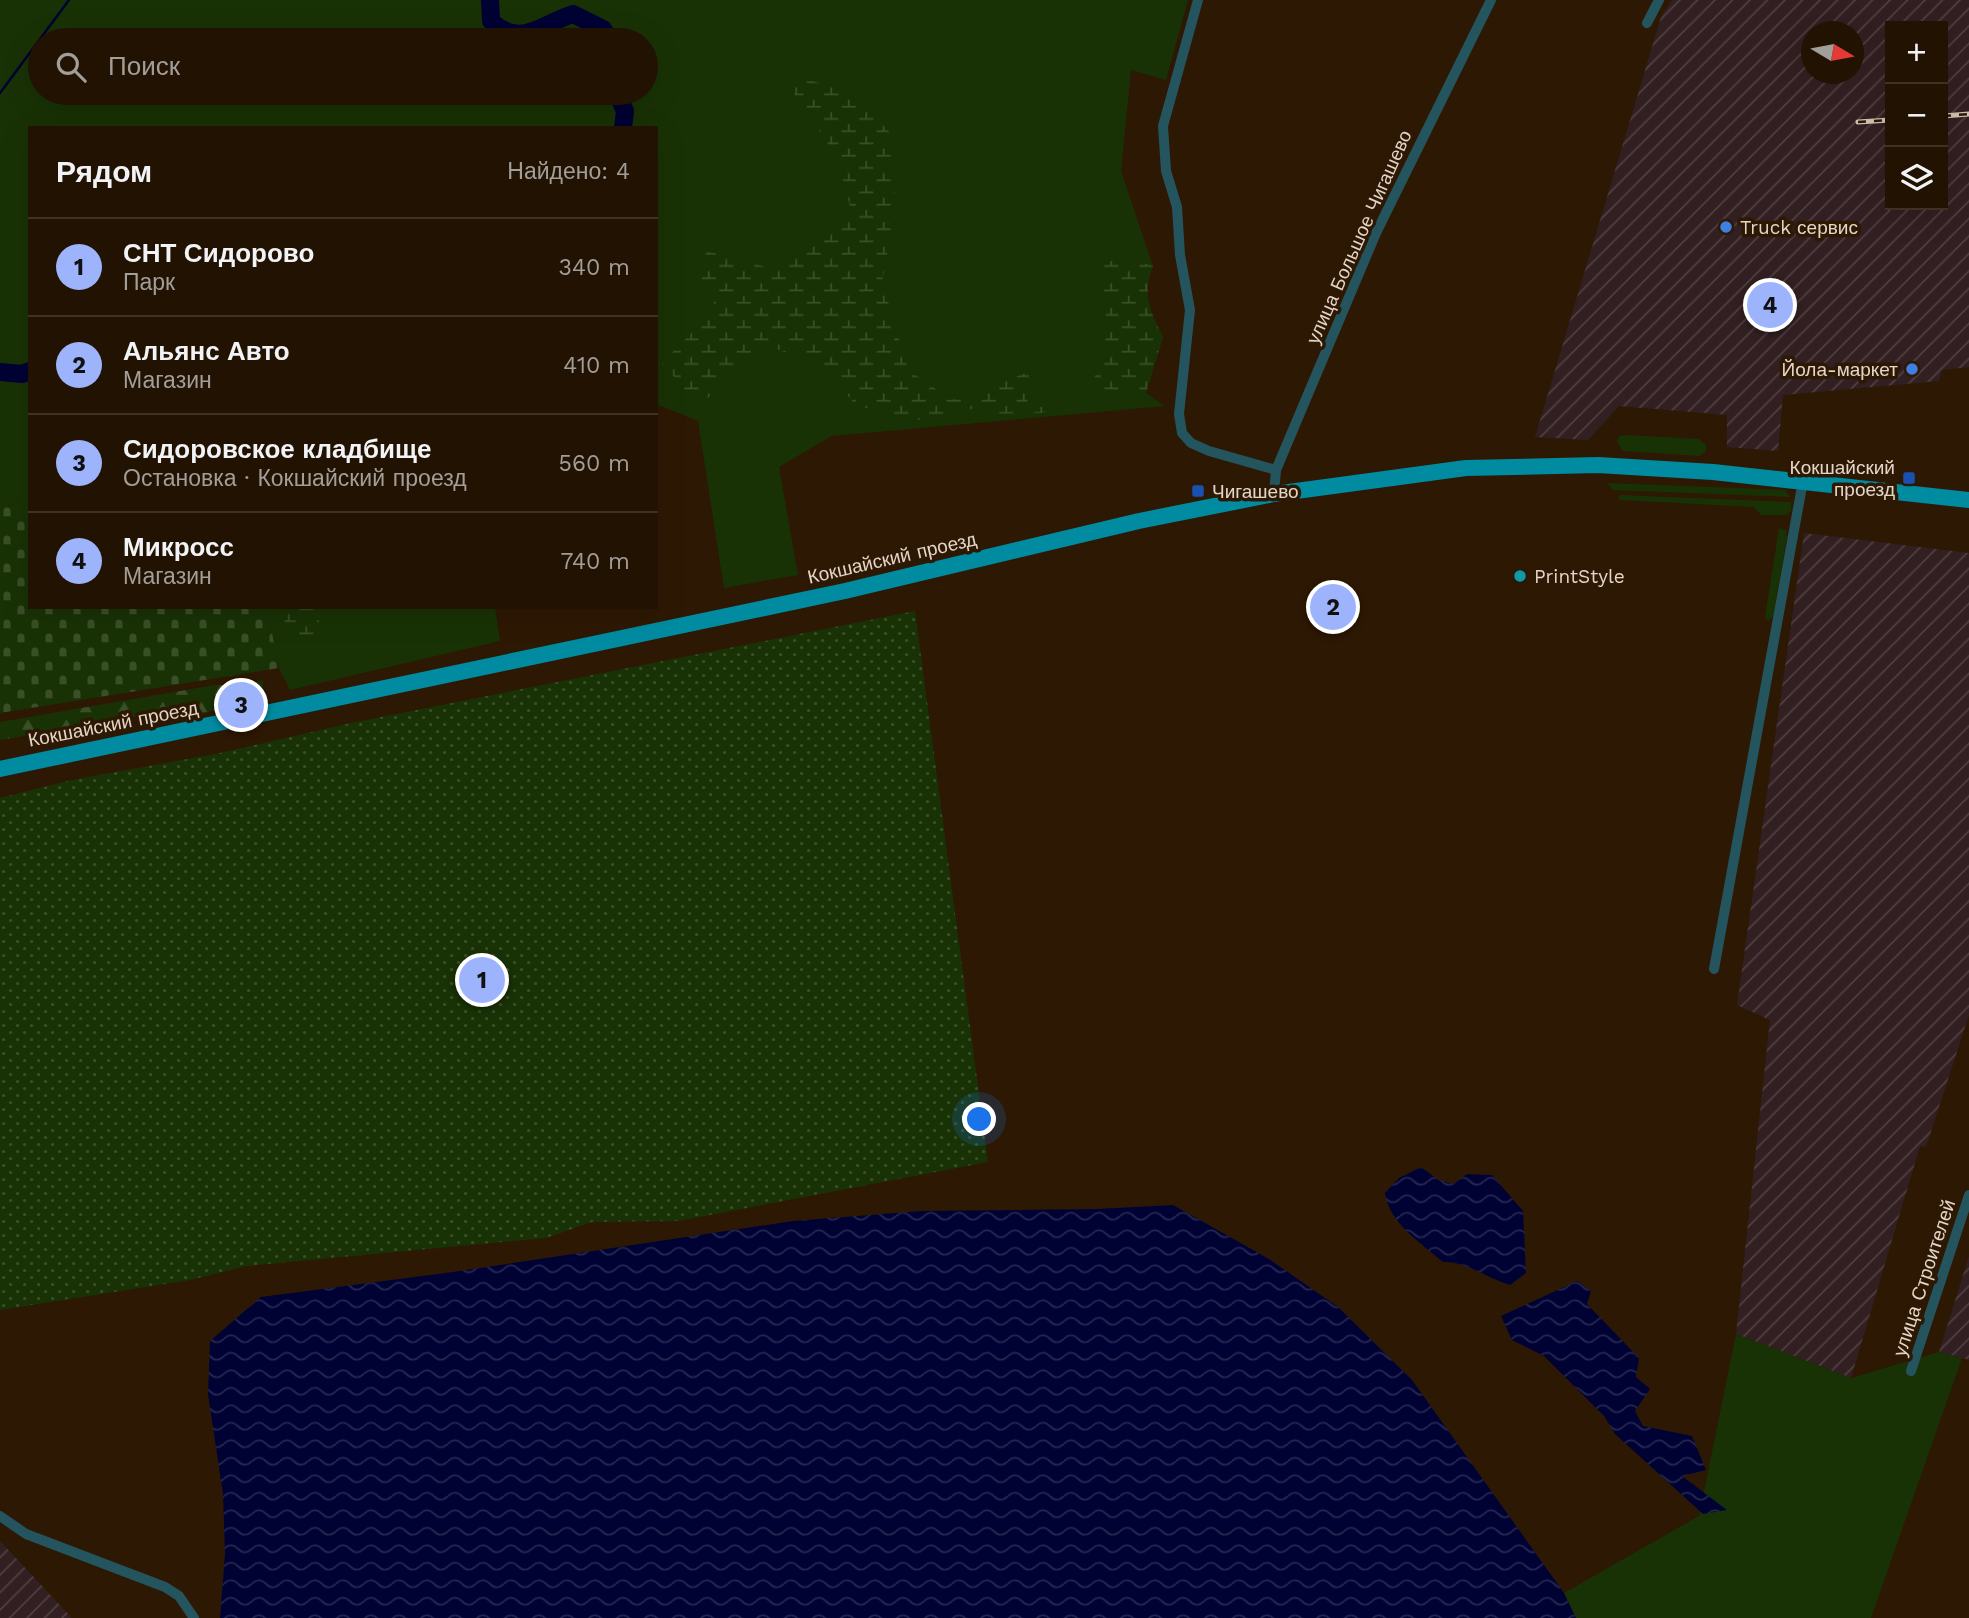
<!DOCTYPE html>
<html lang="ru">
<head>
<meta charset="utf-8">
<style>
	body { margin:0; font-family:"Work Sans",sans-serif; background:#2e2011; color:#f1f3f6 }
	.controls { position:absolute; right:21px; top:21px; display:grid; overflow:hidden; border-radius:0px; box-shadow:0 7px 28px #0002 }
	.controls button { width:63px; height:63px; display:grid; place-items:center; padding:0; border:0; border-bottom:2px solid #3f3224; background:#221202; color:#f1f3f6; font:35px sans-serif }
	.compass { position:absolute; left:1801px; top:21px; width:63px; height:63px; border-radius:50%; background:#221202; box-shadow:0 7px 28px #0002; rotate:100deg }
	.you { position:absolute; left:980px; top:1120px; width:24px; height:24px; margin:-18px; border:5px solid #fff; border-radius:50%; background:#1a73e8; box-shadow:0 0 0 10px #1a73e833 }
	.badge { display:grid; place-items:center; width:46px; height:46px; border-radius:50%; background:#9db4fd; color:#111; font-size:23px; font-weight:700 }
	.pin { position:absolute; translate:-50% -50%; border:4px solid #fff; box-shadow:0 2px 7px #0006 }
	.list { margin:0; padding:0; list-style:none }
	h2 { display:flex; justify-content:space-between; align-items:center; height:91px; margin:0; padding:0 28px; font-size:30px }
	h2 small { font-size:23px; font-weight:400; color:#a29e99 }
	.list li { display:grid; grid-template-columns:46px 1fr auto; gap:21px; align-items:center; box-sizing:border-box; height:98px; padding:0 28px; border-top:2px solid #3f3224 }
	.list b { display:block; font-size:26px; white-space:nowrap }
	.list p { margin:0; font-size:23px; white-space:nowrap; color:#a29e99 }
	.list em { font-size:23px; font-style:normal; color:#a29e99 }
	.icon { flex:none; width:38px; height:38px; fill:none; stroke:currentColor; stroke-width:2; stroke-linecap:round; stroke-linejoin:round }
	.map { position:relative; flex:none; width:1969px; height:1618px; overflow:hidden }
	.search { position:absolute; background:#221202; box-shadow:0 7px 28px #0002; left:28px; top:28px; width:630px; height:77px; display:flex; align-items:center; gap:18px; box-sizing:border-box; padding:0 24px; border-radius:38px; color:#a29e99; font-size:26px }
	.panel { position:absolute; background:#221202; box-shadow:0 7px 28px #0002; left:28px; top:126px; width:630px; height:483px; border-radius:0px }
	.map>svg:first-child { display:block }
	.industrial { fill:url(#industrial-furrows); fill-rule:evenodd }
	.grass { fill:#193205; fill-rule:evenodd }
	.forest { fill:url(#forest-firs) }
	.wetland { fill:url(#wetland-marsh) }
	.cemetery { fill:url(#cemetery-stones) }
	.garden { fill:url(#garden-dots) }
	.water { fill:url(#water-waves) }
	.lines { fill:none; stroke-linecap:round; stroke-linejoin:round }
	.stream { stroke:#000234; stroke-width:2.5 }
	.river { stroke:#000234; stroke-width:18 }
	.street { stroke:#24555f; stroke-width:10 }
	.primary { stroke:#008ba1; stroke-width:16 }
	.rail-casing { stroke:#d0c0b2; stroke-width:5 }
	.rail { stroke:#2d1803; stroke-width:2.5; stroke-dasharray:8; stroke-linecap:butt }
	.shop-dot { fill:#3f7fe0; stroke:#2d1803; stroke-width:2.5 }
	.transit-dot { fill:#1a4fb4; stroke:#2d1803; stroke-width:2.5 }
	.culture-dot { fill:#0f9aa8; stroke:#2d1803; stroke-width:2.5 }
	.labels { text-anchor:middle; dominant-baseline:central; stroke-width:7; stroke-linejoin:round; paint-order:stroke }
	.poi-label { font-size:19px; fill:#e4d5c8; stroke:#2d1803; text-anchor:start }
	.street-label { font-size:19px; fill:#e4d5c8; stroke:#2d1803 }
</style>
</head>
<body>
<div class="map">
<svg width="1969" height="1618" viewBox="0 0 1969 1618">
	<defs>
		<pattern id="industrial-furrows" width="10" height="10" patternUnits="userSpaceOnUse" patternTransform="scale(1.75)"><rect width="10" height="10" fill="#321f22"/><path d="M-1 1l2-2M0 10L10 0M9 11l2-2" fill="none" stroke="#503f41"/></pattern>
		<pattern id="forest-firs" width="22" height="20" patternUnits="userSpaceOnUse" patternTransform="scale(1.75)"><rect width="22" height="20" fill="#193205"/><path d="M5 1l3.5 6h-7zM16 11l3.5 6h-7z" fill="#3a4f28"/></pattern>
		<pattern id="wetland-marsh" width="20" height="14" patternUnits="userSpaceOnUse" patternTransform="scale(1.75)"><rect width="20" height="14" fill="#193205"/><path d="M1 5h8M5 5V1M11 12h8M15 12V8" fill="none" stroke="#3a4f28"/></pattern>
		<pattern id="cemetery-stones" width="16" height="16" patternUnits="userSpaceOnUse" patternTransform="scale(1.75)"><rect width="16" height="16" fill="#193205"/><path d="M2 7V4a2 2 0 0 1 4 0v3zM10 15v-3a2 2 0 0 1 4 0v3z" fill="#3a4f28"/></pattern>
		<pattern id="garden-dots" width="8" height="8" patternUnits="userSpaceOnUse" patternTransform="scale(1.75)"><rect width="8" height="8" fill="#193205"/><path d="M2 2h.1M6 6h.1" fill="none" stroke="#3a4f28" stroke-width="1.8" stroke-linecap="round"/></pattern>
		<pattern id="water-waves" width="16" height="10" patternUnits="userSpaceOnUse" patternTransform="scale(1.75)"><rect width="16" height="10" fill="#000234"/><path d="M0 5q4-4 8 0t8 0" fill="none" stroke="#252650"/></pattern>
	</defs>
	<rect width="100%" height="100%" fill="#2d1803"/>
	<g class="industrial">
		<path d="M1672,0h297v367l-27,3 -3,11 -156,14 -5,56 -51,-4v-32l-108,-9 -31,34 -53,-3 126,-420zM1890,26h53v179h-53zM1812,32h42v42h-42z"/>
		<path d="M1804,533l165,20v462l-43,132 -6,-1 -69,232 -115,-44 34,-314 -33,-15z"/>
		<path d="M1969,1256v104l-30,-8z"/>
		<path d="M0,1541l72,77h-72z"/>
	</g>
	<g class="grass">
		<path d="M0,0h1188l-22,80 -35,-10 -10,101 32,95 -7,18 2,25 15,28 -17,56 19,13 -333,30 -53,31 19,108 -74,13 -26,-167 -42,-17v-276h-626v374l-30,4zM40,40h606v53h-606z"/>
		<path d="M1627,435l72,4 7,6v6l-7,5 -76,-5 -6,-10 2,-5z"/>
		<path d="M1607,483l178,7 5,7 -177,-7z"/>
		<path d="M1619,495l172,7v9l-4,4h-26l-7,-8 -135,-7z"/>
		<path d="M1779,528l7,2 1,7 -14,79 -5,5 -3,-4z"/>
		<path d="M267,607h228l5,34 -210,49 -11,-22z"/>
		<path d="M1736,1334l115,44 88,-26 23,6 -91,260h-295l-12,-25 135,-77z"/>
	</g>
	<path class="forest" d="M263,680v11l-16,6 -23,3 -9,10 -14,4 -12,-2 -25,2 -19,8 -3,-6 -142,24v-18l215,-37h33z"/>
	<g class="wetland">
		<path d="M778,70l78,25 35,39 5,75 -14,72 26,89 44,30 77,-28 -2,35h42l-28,6 -48,1 -26,-6 -48,12 -63,-14 -30,-39 -61,-22 -58,54 -21,-8 -24,-28 52,-53 -1,-20 -18,-18 12,-20 29,4 31,12 29,-10 55,-48 -14,-53z"/>
		<path d="M1120,256l33,10c-11,28 -3,45 10,71l-17,56 -56,-5 15,-35 1,-46 -7,-39z"/>
		<path d="M278,607h38l6,29 -28,5z"/>
	</g>
	<path class="cemetery" d="M30,502v105h237l12,61 -279,45v-207z"/>
	<path class="garden" d="M915,611l73,551 -310,59 -86,1 -46,16 -299,28 -57,14 -190,30v-512l72,-18 148,-27 131,-30z"/>
	<g class="water">
		<path d="M1421,1167l16,12 16,5 14,-10 25,1 31,36 3,62 -16,12c-24,-7 -44,-24 -67,-23 -22,-19 -54,-39 -58,-69l14,-15z"/>
		<path d="M1173,1205l96,54 69,48 74,73 152,213 12,25h-1356l5,-64 -2,-60 -15,-100 2,-53 51,-44 192,-25 340,-51 128,-10 176,-2z"/>
		<path d="M1577,1281l14,10 -4,13 52,54 -3,19 14,12 -15,22 8,15 49,10 14,34 -24,6 45,34 -24,4 -88,-80 -11,-18 -60,-60 -32,-16 -11,-24z"/>
	</g>
	<g class="lines">
		<path class="stream" d="M0,93l69,-93"/>
		<g class="river">
			<path d="M490,0l1,21c30,28 50,3 82,-7l30,15 7,11"/>
			<path d="M617,93l8,18 -2,17"/>
			<path d="M0,372l22,2 8,-3"/>
		</g>
		<g class="street">
			<path d="M1198,0l-35,126 3,45 11,36 3,48 10,55 -11,104 3,19 9,10 18,8 67,19"/>
			<path d="M1647,23l12,-23"/>
			<path d="M1274,494l2,-24 100,-237 115,-233"/>
			<path d="M1714,969l89,-488"/>
			<path d="M1911,1371l58,-176"/>
			<path d="M0,1516l26,18 139,53 14,9 15,22"/>
		</g>
		<path class="primary" d="M0,769l845,-178 294,-70 135,-27 192,-26 132,-3 115,7 256,28"/>
		<g class="rail-casing">
			<g id="rail">
				<path d="M1943,116l26,-2"/>
				<path d="M1858,122l32,-2"/>
			</g>
		</g>
		<use href="#rail" class="rail"/>
	</g>
	<g class="shop-dot">
		<circle cx="1726" cy="227" r="7"/>
		<circle cx="1912" cy="369" r="7"/>
	</g>
	<g class="transit-dot">
		<rect x="1902" y="471" width="14" height="14" rx="3.5"/>
		<rect x="1191" y="484" width="14" height="14" rx="3.5"/>
	</g>
	<circle class="culture-dot" cx="1520" cy="576" r="7"/>
	<g class="labels">
		<g class="poi-label">
			<text x="1740" y="227">Truck сервис</text>
			<text x="1898" y="369" text-anchor="end">Йола-маркет</text>
			<text x="1895" y="467" text-anchor="end">Кокшайский<tspan x="1895" dy="22">проезд</tspan></text>
			<text x="1212" y="491">Чигашево</text>
			<text x="1534" y="576">PrintStyle</text>
		</g>
		<g class="street-label">
			<text transform="translate(1359 237) rotate(-66)">улица Большое Чигашево</text>
			<text transform="translate(892 558) rotate(-13)">Кокшайский проезд</text>
			<text transform="translate(113 724) rotate(-11)">Кокшайский проезд</text>
			<text transform="translate(1924 1278) rotate(-72)">улица Строителей</text>
		</g>
	</g>
</svg>
<div class="controls">
<button>+</button>
<button>−</button>
<button><svg class="icon" aria-label="layers" viewBox="0 0 24 24"><path d="M12 4l9 5-9 5-9-5zM3 14l9 5 9-5"/></svg></button>
</div>
<svg class="compass" viewBox="-18 -18 36 36"><path d="M0-13l5 13h-10z" fill="#e53935"/><path d="M0 13l5-13h-10z" fill="#a29e99"/></svg>
<div class="you"></div>
<div class="pin badge" style="left:482px;top:980px">1</div>
<div class="pin badge" style="left:1333px;top:607px">2</div>
<div class="pin badge" style="left:241px;top:705px">3</div>
<div class="pin badge" style="left:1770px;top:305px">4</div>
<div class="search"><svg class="icon" aria-label="search" viewBox="0 0 24 24"><circle cx="10" cy="10" r="6"/><path d="M15 15l6 6"/></svg>Поиск</div>
<section class="panel">
<h2>Рядом<small>Найдено: 4</small></h2>
<ul class="list">
<li><span class="badge">1</span><div><b>СНТ Сидорово</b><p>Парк</p></div><em>340 m</em></li>
<li><span class="badge">2</span><div><b>Альянс Авто</b><p>Магазин</p></div><em>410 m</em></li>
<li><span class="badge">3</span><div><b>Сидоровское кладбище</b><p>Остановка · Кокшайский проезд</p></div><em>560 m</em></li>
<li><span class="badge">4</span><div><b>Микросс</b><p>Магазин</p></div><em>740 m</em></li>
</ul>
</section>
</div>
</body>
</html>
